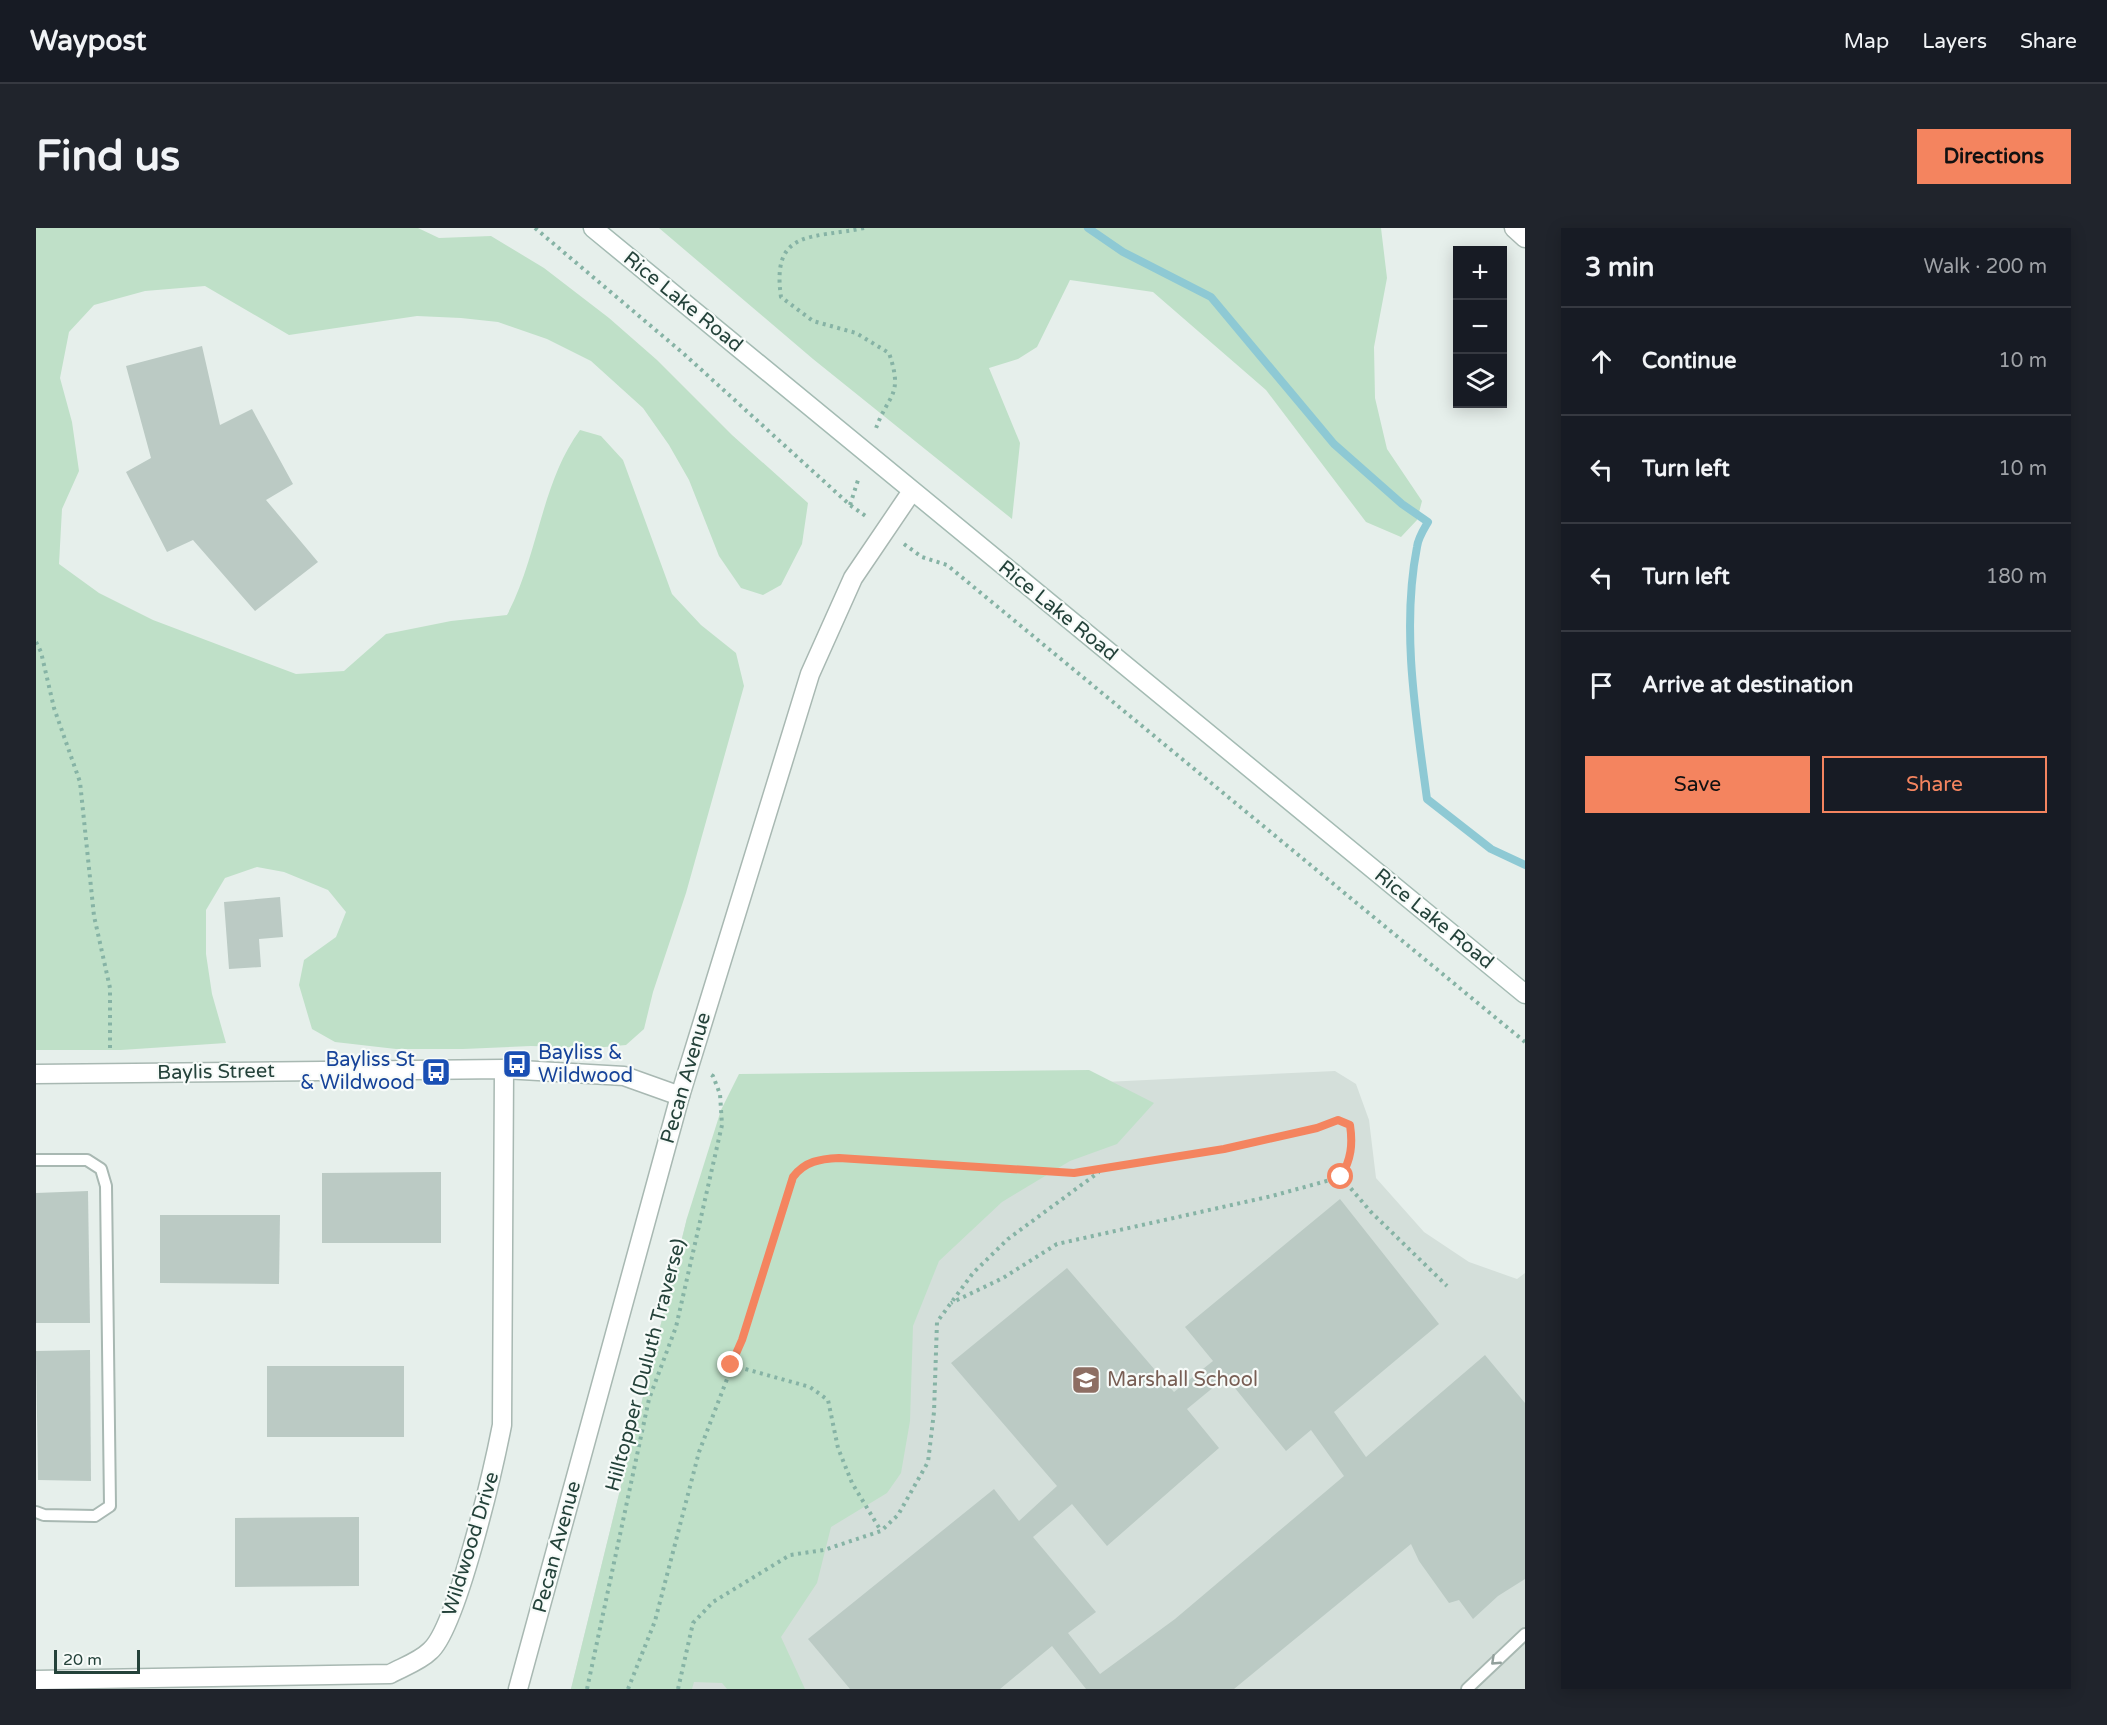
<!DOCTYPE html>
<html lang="en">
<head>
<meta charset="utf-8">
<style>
	body { margin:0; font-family:"Varela Round",sans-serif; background:#20242c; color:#f1f3f6 }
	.controls { position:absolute; right:18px; top:18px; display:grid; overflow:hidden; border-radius:0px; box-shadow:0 3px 15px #0003 }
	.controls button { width:54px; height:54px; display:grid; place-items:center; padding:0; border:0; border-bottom:2px solid #363941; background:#171b24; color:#f1f3f6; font:30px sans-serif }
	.scale { position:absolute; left:18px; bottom:15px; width:86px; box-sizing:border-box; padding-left:6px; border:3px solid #24423a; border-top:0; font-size:16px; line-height:21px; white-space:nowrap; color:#24423a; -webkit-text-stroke:4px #f7fbf9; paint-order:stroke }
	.stop { position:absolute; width:18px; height:18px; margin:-14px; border:4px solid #f4845f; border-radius:50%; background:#fff }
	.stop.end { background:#f4845f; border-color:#fff; box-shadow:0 2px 6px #0008 }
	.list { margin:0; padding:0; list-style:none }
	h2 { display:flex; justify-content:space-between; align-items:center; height:78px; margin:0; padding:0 24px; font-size:26px }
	h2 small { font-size:20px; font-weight:400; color:#9ea1a6 }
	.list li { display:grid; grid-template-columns:39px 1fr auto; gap:18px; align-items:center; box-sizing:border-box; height:108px; padding:0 24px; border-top:2px solid #363941 }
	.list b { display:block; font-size:22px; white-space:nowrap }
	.list em { font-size:20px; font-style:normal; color:#9ea1a6 }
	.actions { display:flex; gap:12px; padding:18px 24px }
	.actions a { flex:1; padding:14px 0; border:2px solid #f4845f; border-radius:0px; text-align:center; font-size:21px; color:#f4845f }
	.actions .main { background:#f4845f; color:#111 }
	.icon { flex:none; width:33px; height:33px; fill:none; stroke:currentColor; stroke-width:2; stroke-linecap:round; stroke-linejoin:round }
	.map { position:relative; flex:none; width:1489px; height:1461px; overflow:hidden; border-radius:0px }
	header { display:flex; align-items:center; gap:36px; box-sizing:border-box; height:84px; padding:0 30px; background:#171b24; border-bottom:2px solid #363941 }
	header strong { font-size:28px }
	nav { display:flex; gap:33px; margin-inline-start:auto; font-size:21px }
	.intro { display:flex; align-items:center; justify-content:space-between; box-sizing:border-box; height:144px; padding:0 36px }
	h1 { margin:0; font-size:42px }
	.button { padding:15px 27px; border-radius:0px; background:#f4845f; color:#111; font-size:21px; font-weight:700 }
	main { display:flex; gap:36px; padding:0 36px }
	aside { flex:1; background:#171b24; border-radius:0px; box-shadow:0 3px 15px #0003 }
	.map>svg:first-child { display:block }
	.built { fill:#d4dfda }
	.green { fill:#bfe0c8 }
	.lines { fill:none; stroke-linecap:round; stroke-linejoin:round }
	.stream { stroke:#8ec9d4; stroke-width:8 }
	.building { fill:#bbcac4; fill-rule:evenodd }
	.service-casing { stroke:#a8b8b2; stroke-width:14 }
	.minor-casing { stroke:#a8b8b2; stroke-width:21 }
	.tertiary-casing { stroke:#a8b8b2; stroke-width:21 }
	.secondary-casing { stroke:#a4bbb3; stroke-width:21 }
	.path { stroke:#86b3a5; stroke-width:4; stroke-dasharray:3 4.5; stroke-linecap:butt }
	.service { stroke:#fff; stroke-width:10 }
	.minor { stroke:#fff; stroke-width:18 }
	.tertiary { stroke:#fff; stroke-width:18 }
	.secondary { stroke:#fff; stroke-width:18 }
	.oneway { stroke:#92a09c }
	.route { stroke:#f4845f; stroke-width:8 }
	.labels { text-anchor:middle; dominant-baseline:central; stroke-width:4.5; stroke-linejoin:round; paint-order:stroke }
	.street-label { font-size:20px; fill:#24423a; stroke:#f7fbf9 }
	.transit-label { font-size:20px; fill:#164399; stroke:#f7fbf9; text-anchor:start }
	.education-label { font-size:20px; fill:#785e54; stroke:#f7fbf9; text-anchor:start }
</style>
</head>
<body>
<header>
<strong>Waypost</strong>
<nav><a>Map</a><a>Layers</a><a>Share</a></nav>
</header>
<div class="intro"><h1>Find us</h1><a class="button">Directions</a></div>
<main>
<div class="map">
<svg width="1489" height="1461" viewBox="0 0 1489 1461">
	<rect width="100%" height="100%" fill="#e6efeb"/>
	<path class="built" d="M1299,843l21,13 13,36 7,58 48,54 45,30 48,17 8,-6v416h-954l116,-471 273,-129z"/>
	<g class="green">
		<path d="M0,0h382l21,10 52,-2 53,32 65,50 48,42 75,75 76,68 -6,41 -21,41 -18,10 -22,-7 -22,-32 -30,-76 -20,-35 -26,-37 -52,-47 -44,-22 -49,-17 -37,-4 -44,-2 -128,19 -84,-49 -60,5 -51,14 -25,27 -9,46 12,44 7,49 -17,38 -3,55 40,29 54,27 143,54 48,-3 42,-37 65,-13 56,-6c31,-58 34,-132 73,-185l21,6 22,24 49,134 29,31 35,28 8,33 -58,207 -33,99 -9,37 -18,16 -32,3 -63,-2 -68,3h-67l-61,-7 -23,-13 -13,-44 5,-25 32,-23 10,-25 -18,-22 -44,-18 -27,-5 -32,11 -19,32v44l6,40 14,49 -105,7h-85z"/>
		<path d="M623,0h722l6,50 -13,69 1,51 12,51 35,52 -5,19 -16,17 -35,-15 -100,-132 -113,-98 -83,-12 -33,67 -19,12 -29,9 31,75 -8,76 -199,-160z"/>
		<path d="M1053,842l65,33 -37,41 -47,17 -68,41 -63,59 -26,65 -3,95 -9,52 -14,20 -56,34 -14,56 -36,54 24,52h-78l-5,-6 -28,-1 -2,7h-121l116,-471 34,-108 18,-36z"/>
	</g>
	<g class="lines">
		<path class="stream" d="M1052,0l35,24 88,45 123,147 68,60 26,18c-4,7 -10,16 -11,25 -16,82 -1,170 10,252l64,50 34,16"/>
	</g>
	<g class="building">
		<path d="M166,118l18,79 32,-16 41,75 -27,16 52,62 -63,49 -62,-71 -26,12 -41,-80 25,-14 -25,-92z"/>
		<path d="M244,669l3,40 -24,2 2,28 -32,2 -5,-67z"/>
		<path d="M405,944v71h-119v-70z"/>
		<path d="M52,963l2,132h-54v-130z"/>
		<path d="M1304,971l99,125 -105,88 32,45 119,-102 40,48v176l-27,17 -25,23 -14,-19 -10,3 -30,-42 -8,-17 -177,145h-148l-34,-43 -52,43h-150l-42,-50 186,-150 25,32 38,-35 -106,-123 116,-95 107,124 39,-31 -28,-34zM1190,1149l60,74 25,-21 33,46 -169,143 -75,55 -32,-41 28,-21 -63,-75 39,-33 35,42 112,-98 -32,-39z"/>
		<path d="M124,987h120l-1,69 -119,-1z"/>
		<path d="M54,1122l1,131 -53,-1 -2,-129z"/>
		<rect x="231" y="1138" width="137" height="71"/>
		<path d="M323,1289v69l-124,1v-69z"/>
	</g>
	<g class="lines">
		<g class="service-casing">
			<g id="service">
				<path d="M0,932h51l14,9 5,17 4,320 -15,10 -51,-1 -8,-3"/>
				<path d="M1431,1461l58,-55"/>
			</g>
		</g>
		<g class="minor-casing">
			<g id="minor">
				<path d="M1478,0l11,10"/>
				<path d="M0,846l468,-5 120,7 56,20"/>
				<path d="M0,1452l354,-6c13,-7 30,-13 40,-23 27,-23 64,-185 72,-226l2,-356"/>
			</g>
		</g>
		<g class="tertiary-casing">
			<path id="tertiary" d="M482,1461l162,-593 130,-422 43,-96 59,-87"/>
		</g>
		<g class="secondary-casing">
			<path id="secondary" d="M557,0l932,766"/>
		</g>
		<g class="path">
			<path d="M499,0l149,126 166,151 17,12"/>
			<path d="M828,0c-51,11 -93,0 -83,69l32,24 43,12 33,20c15,44 -1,40 -14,78"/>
			<path d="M814,277l9,-28"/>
			<path d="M868,316l18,13 25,8 578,477"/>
			<path d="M0,414l5,10 13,56 26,74 14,134 16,72v63"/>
			<path d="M1305,949l30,35 76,74"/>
			<path d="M695,1137l79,22 18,13 10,48 14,35 29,48"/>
			<path d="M551,1461l62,-290 27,-72 46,-202 -2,-31 -7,-18 -3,-2"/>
			<path d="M592,1461l27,-68 44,-169 43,-112 44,-143 15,-31 18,-7 20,-1 236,15 149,-24 93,-21 21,-8 12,5c3,20 1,34 -9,52l-69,19 -215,48 -54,34 -52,25"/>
			<path d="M642,1461l15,-66 20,-21 77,-47 34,-5 57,-19 17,-16 30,-53 6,-50 3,-90 36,-49 35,-34 91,-67"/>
		</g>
		<use href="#service" class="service"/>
		<use href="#minor" class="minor"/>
		<use href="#tertiary" class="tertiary"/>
		<use href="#secondary" class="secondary"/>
	</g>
	<defs><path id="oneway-chevron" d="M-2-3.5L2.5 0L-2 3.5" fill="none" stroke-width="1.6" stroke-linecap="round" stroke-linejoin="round" transform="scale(1.5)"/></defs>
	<use class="oneway" href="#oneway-chevron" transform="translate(1459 1433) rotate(137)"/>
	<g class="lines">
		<path class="route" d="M695,1137l11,-25 51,-163c12,-16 27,-18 46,-19l235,15 150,-24 93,-21 21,-8 12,5c3,20 1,34 -9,52"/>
	</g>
	<defs>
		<g id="bus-square" transform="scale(1.5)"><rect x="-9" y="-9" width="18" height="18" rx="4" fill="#1a4fb4" stroke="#f7fbf9"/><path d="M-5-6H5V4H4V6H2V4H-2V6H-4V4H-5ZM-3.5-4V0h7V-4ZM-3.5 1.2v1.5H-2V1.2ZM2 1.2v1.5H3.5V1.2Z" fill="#fff"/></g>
		<g id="school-square" transform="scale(1.5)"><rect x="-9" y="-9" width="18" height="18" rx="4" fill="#8d6e63" stroke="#f7fbf9"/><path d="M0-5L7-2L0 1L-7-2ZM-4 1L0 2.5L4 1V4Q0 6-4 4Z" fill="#fff"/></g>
	</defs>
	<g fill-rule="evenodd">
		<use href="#bus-square" x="481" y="836"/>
		<use href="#bus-square" x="400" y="844"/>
		<use href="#school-square" x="1050" y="1152"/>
	</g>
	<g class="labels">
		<g class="street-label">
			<text transform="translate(647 74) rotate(39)">Rice Lake Road</text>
			<text transform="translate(1022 383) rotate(39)">Rice Lake Road</text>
			<text transform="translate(1398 691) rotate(39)">Rice Lake Road</text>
			<text transform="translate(180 844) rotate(-1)">Baylis Street</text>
			<text transform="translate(650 850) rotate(-74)">Pecan Avenue</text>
			<text transform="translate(610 1137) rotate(-75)">Hilltopper (Duluth Traverse)</text>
			<text transform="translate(435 1316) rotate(-73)">Wildwood Drive</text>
			<text transform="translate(521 1319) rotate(-75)">Pecan Avenue</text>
		</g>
		<g class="transit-label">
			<text x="502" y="825">Bayliss &amp;<tspan x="502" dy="23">Wildwood</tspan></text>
			<text x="379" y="832" text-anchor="end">Bayliss St<tspan x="379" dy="23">&amp; Wildwood</tspan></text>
		</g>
		<g class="education-label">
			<text x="1071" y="1152">Marshall School</text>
		</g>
	</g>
</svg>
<div class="controls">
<button>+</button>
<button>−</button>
<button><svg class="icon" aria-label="layers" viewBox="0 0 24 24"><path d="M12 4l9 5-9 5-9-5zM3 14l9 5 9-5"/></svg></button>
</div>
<div class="scale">20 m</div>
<div class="stop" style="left:1305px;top:949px"></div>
<div class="stop end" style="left:695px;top:1137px"></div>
</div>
<aside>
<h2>3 min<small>Walk · 200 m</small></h2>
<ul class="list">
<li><svg class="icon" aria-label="ahead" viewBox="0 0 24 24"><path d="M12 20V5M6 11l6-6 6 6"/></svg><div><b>Continue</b></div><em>10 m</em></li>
<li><svg class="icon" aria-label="left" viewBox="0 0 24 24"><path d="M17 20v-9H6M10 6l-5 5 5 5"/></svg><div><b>Turn left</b></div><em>10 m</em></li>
<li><svg class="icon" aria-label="left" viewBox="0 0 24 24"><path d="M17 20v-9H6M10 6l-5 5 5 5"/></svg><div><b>Turn left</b></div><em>180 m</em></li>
<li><svg class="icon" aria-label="arrive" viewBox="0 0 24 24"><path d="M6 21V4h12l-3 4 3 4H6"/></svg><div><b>Arrive at destination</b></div></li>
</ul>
<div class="actions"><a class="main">Save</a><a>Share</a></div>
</aside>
</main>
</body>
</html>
